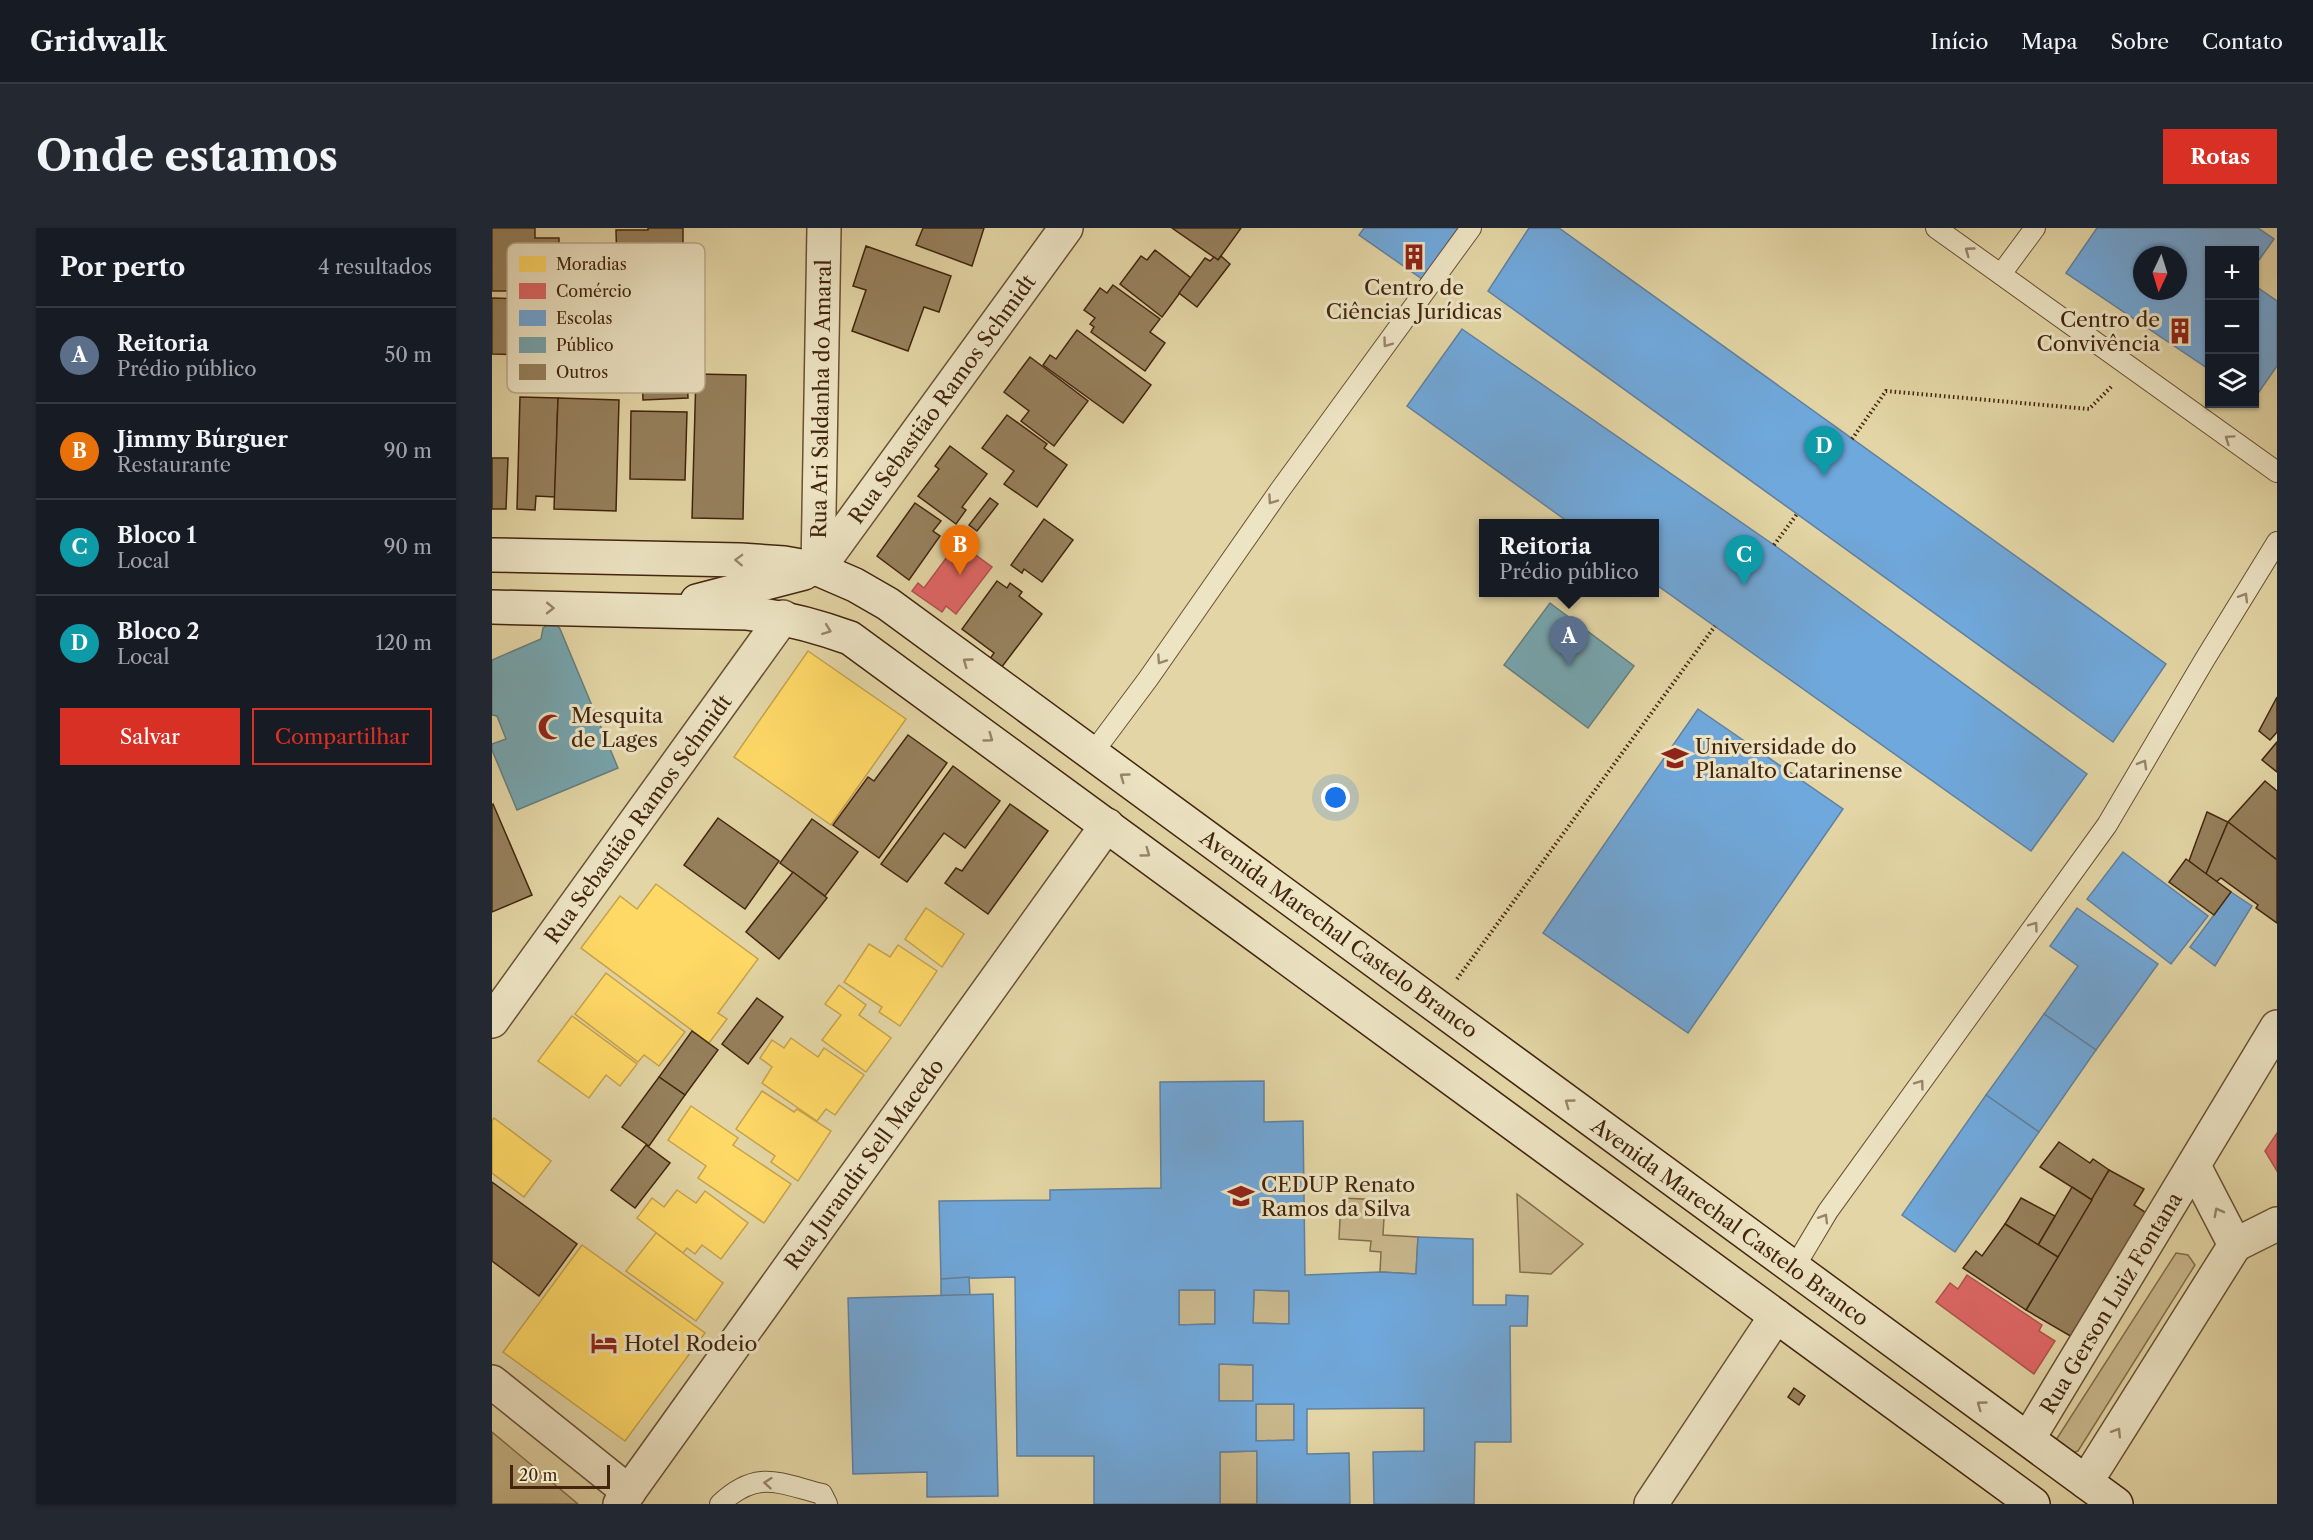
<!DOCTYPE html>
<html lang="pt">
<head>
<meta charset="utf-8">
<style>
	body { margin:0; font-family:"Libre Caslon Text",serif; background:#242831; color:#f1f3f6 }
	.controls { position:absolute; right:18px; top:18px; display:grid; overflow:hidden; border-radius:0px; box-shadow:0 2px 4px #0004 }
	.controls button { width:54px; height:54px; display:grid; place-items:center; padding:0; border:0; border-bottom:2px solid #363941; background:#171b24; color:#f1f3f6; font:30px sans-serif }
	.compass { position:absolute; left:1641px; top:18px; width:54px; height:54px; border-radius:50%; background:#171b24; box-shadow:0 2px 4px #0004; rotate:184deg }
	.scale { position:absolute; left:18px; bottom:15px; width:100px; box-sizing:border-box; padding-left:6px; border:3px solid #43250e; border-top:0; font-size:16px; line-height:21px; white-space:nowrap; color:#43250e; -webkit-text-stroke:4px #ede4c4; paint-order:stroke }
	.you { position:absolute; left:844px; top:570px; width:21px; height:21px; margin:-15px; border:4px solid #fff; border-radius:50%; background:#1a73e8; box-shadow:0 0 0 9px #1a73e833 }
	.badge { display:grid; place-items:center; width:39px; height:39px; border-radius:50%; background:#d93025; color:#fff; font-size:20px; font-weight:700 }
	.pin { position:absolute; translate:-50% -50px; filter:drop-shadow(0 2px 3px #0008) }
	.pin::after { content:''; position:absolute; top:32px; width:21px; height:18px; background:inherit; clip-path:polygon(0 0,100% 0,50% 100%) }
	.popup { position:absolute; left:987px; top:291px; width:180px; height:78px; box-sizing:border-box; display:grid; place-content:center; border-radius:0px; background:#171b24; filter:drop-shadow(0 2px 4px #0005); font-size:20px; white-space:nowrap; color:#9ea1a6 }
	.popup b { font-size:22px; color:#f1f3f6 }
	.popup::after { content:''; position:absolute; left:50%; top:100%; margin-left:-12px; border:12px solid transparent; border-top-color:#171b24 }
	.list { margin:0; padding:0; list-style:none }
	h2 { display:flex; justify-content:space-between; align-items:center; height:78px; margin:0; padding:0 24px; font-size:26px }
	h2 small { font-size:20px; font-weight:400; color:#9ea1a6 }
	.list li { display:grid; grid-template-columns:39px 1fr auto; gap:18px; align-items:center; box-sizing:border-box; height:96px; padding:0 24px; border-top:2px solid #363941 }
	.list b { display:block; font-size:22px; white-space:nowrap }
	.list p { margin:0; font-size:20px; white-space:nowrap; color:#9ea1a6 }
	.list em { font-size:20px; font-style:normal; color:#9ea1a6 }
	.actions { display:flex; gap:12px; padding:18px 24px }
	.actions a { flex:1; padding:14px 0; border:2px solid #d93025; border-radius:0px; text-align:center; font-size:21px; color:#d93025 }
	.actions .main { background:#d93025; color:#fff }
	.icon { flex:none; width:33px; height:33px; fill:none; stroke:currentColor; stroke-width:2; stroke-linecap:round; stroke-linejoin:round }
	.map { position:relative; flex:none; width:1785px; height:1276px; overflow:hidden; border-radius:0px }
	header { display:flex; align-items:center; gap:36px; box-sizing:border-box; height:84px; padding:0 30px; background:#171b24; border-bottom:2px solid #363941 }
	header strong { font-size:28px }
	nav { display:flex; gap:33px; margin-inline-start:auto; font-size:21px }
	.intro { display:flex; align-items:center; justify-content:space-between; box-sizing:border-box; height:144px; padding:0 36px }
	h1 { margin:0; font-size:42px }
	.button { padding:15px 27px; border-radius:0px; background:#d93025; color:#fff; font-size:21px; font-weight:700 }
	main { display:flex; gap:36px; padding:0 36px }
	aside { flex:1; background:#171b24; border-radius:0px; box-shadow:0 2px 4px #0004 }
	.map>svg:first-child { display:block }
	.green { fill:#c8b78b; stroke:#866e4c; stroke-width:1.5 }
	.homes { fill:#ffd966; stroke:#c7a34c; stroke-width:1.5 }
	.shops { fill:#e06666; stroke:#b1524c; stroke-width:1.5 }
	.schools { fill:#6fa8dc; stroke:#62819e; stroke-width:1.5; fill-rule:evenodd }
	.public { fill:#76a5af; stroke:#677f7f; stroke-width:1.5 }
	.building { fill:#96815d; stroke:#43250e; stroke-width:1.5 }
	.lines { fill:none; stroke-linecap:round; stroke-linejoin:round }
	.lane-casing { stroke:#6b5134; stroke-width:22 }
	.street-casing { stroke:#6b5134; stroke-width:36 }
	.secondary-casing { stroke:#43250e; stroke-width:36 }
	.path { stroke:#43250e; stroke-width:4; stroke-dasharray:1.5 3; stroke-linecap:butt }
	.lane { stroke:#ede4c4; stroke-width:20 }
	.street { stroke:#ede4c4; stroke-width:33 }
	.secondary { stroke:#ede4c4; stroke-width:33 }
	.oneway { stroke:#988469 }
	.labels { text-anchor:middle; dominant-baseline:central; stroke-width:6; stroke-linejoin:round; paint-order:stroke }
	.poi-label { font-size:21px; fill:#43250e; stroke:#ede4c4; text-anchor:start }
	.street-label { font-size:21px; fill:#43250e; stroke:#ede4c4 }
	.key { fill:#ede4c4; stroke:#baab8d; stroke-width:1.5 }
	.key-label { font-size:16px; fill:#43250e }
</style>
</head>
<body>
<header>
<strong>Gridwalk</strong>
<nav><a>Início</a><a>Mapa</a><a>Sobre</a><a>Contato</a></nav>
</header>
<div class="intro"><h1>Onde estamos</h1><a class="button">Rotas</a></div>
<main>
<aside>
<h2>Por perto<small>4 resultados</small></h2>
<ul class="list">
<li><span class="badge" style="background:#5c6f8a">A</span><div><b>Reitoria</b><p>Prédio público</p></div><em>50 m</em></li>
<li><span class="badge" style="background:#e8710a">B</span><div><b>Jimmy Búrguer</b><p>Restaurante</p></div><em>90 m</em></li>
<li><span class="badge" style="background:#0f9aa8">C</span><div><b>Bloco 1</b><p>Local</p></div><em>90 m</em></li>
<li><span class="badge" style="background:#0f9aa8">D</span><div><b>Bloco 2</b><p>Local</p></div><em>120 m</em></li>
</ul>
<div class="actions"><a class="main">Salvar</a><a>Compartilhar</a></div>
</aside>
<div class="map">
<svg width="1785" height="1276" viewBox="0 0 1785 1276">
	<rect width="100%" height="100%" fill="#e3d5a5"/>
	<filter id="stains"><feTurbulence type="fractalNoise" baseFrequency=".00333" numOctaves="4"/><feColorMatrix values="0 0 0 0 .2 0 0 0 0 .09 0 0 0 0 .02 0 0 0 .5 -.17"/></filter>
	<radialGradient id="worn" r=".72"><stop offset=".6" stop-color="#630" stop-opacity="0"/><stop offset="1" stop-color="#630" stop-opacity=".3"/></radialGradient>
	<g class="green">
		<path d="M1025,966l66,50 -32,30 -31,-2z"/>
		<path d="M849,970l44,2 -2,35 35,2 -2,37 -36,-2 1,-20 -11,-1 1,-10 -32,-2z"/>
		<path d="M1684,1025l12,2 7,10 -117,186 -10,3 -12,-14z"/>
		<path d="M687,1062h36v34l-36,1z"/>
		<path d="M762,1062l35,1v33l-36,-1z"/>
		<path d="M727,1136l34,1v36h-34z"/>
		<path d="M764,1176h38v36l-38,1z"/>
		<path d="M0,1204l86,72h-86z"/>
		<path d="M765,1223v53h-37v-52z"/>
	</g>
	<g class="homes">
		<path d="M316,423l98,68 -75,106 -97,-68z"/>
		<path d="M164,656l102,75 -40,54 9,6 -18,24 -128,-95 39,-52 17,13z"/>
		<path d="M434,680l38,26 -22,33 -37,-28z"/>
		<path d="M377,716l21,13 8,-12 39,26 -37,55 -21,-14 3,-5 -38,-25z"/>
		<path d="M114,745l79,59 -26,34 -15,-11 -6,7 -63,-48z"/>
		<path d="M347,757l27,20 -7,10 32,23 -25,34 -44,-32 19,-25 -16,-11z"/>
		<path d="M80,788l65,48 -17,22 -14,-11 -17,23 -51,-37z"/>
		<path d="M299,810l27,19 6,-9 40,27 -29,40 -9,-6 -9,12 -55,-38 10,-16 -12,-9 12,-18 12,8z"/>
		<path d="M270,863l32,21 3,-3 34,22 -33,50 -27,-19 4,-6 -39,-27z"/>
		<path d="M199,878l47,32 -5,7 58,39 -27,39 -66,-45 8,-12 -38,-26z"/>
		<path d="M2,890l57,43 -27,36 -32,-24v-52z"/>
		<path d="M185,962l19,13 9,-12 43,32 -27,36 -19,-14 -7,9 -8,-6 -4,5 -46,-35 15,-20 12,9z"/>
		<path d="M164,1005l67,50 -27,38 -70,-50z"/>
		<path d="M90,1017l123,88 -80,108 -122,-89z"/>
	</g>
	<g class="shops">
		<path d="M466,314l34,25 -36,47 -10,-8 -4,6 -30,-21 6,-8 6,5z"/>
		<path d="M1785,905v38l-12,-20z"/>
		<path d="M1475,1047l75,50 -3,6 16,10 -21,33 -98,-72 14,-19 8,6z"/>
	</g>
	<g class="schools">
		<path d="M872,0h94l-36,51 -63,-44z"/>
		<path d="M1037,0h30l607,436 -53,78 -625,-451z"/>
		<path d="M1605,0h161l16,11 -20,28v-17h-44v120l-144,-97zM1650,27h36v36h-36z"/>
		<path d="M1762,57l23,16v65l-23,33z"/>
		<path d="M970,101l312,216 313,229 -56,77 -377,-268v-59h-83l-164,-118z"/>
		<path d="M1206,481l145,100 -155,224 -145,-100z"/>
		<path d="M1631,624l85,64 -37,48 -84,-65z"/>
		<path d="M1739,664l21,14 -37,60 -25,-19z"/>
		<path d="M1585,680l81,56 -62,86 -52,-36 34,-48 -28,-20z"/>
		<path d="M1552,786l52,36 -57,82 -53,-37z"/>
		<path d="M772,853v41l39,-1 2,154 75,-3 36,2 2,-37 55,2v66h33v-10l22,1 -1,30h-17l1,116h-36l-1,62h-100l-1,-52 51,-1v-43l-117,1v45l42,-1 1,51h-93v-53l-37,1v52h-126v-48h-77l-2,-179 -74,2 -2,-78 111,-1v-10l111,-2 -1,-106zM687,1062h36v34l-36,1zM762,1062l35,1v33l-36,-1zM727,1136l34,1v36h-34zM764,1176h38v36l-38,1z"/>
		<path d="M1494,867l53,37 -84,120 -53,-37z"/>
		<path d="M477,1049l1,18 -29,1v-17z"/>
		<path d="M501,1066l5,202 -71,1v-25l-74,2 -5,-176z"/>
	</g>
	<g class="public">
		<path d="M1058,375l84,63 -46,62 -84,-63z"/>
		<path d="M57,396l8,1 3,4 58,139 -101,42 -25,-60v-6l14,-5 -9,-23 -5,-1v-55l49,-21 2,-11z"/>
	</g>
	<g class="building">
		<path d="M0,0h43v10h24v21h11v8h37v24h-115z"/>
		<path d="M156,0h35v33l-20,1v36h-50v-29h4l-1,-39h32z"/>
		<path d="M431,0h61l-12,38 -56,-21z"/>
		<path d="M680,0h69l-23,32z"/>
		<path d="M374,18l85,30 -12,36 -15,-5 -16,44 -56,-20 14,-41 -13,-4z"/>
		<path d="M663,22l36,28 -29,39 -42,-33 21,-28 6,4z"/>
		<path d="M729,28l9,8 -33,43 -18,-14 26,-35 5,3 4,-4 4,3z"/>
		<path d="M621,57l47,34 -10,13 15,11 -20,28 -54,-39 3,-5 -4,-3 5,-6 -11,-8 16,-22 7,5z"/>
		<path d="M0,70l41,1 -1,56 -40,-1z"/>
		<path d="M70,72l73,3 -2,50 -73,-3z"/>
		<path d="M585,102l74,55 -28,38 -80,-58 7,-10 6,4z"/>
		<path d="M538,129l58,44 -34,45 -33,-25 8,-10 -25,-19z"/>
		<path d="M195,144l1,26 -45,2 -1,-26z"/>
		<path d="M204,146l50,1 -3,144 -51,-1z"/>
		<path d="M28,169l38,1 -3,99 -19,-1 -1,14 -18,-1z"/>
		<path d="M66,170l61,2 -3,111 -62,-2z"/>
		<path d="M139,183l56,1 -2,68 -55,-1z"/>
		<path d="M515,187l40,29 -3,4 23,17 -30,42 -33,-23 10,-13 -32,-23z"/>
		<path d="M458,218l37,28 -25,33 4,3 -10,14 -38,-28 21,-27 -4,-3z"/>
		<path d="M0,230h16l-2,51h-14z"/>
		<path d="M498,270l8,6 -21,27 -8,-6z"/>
		<path d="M423,275l26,18 -8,10 7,5 -31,44 -32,-24z"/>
		<path d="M552,291l29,21 -31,42 -18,-13 -2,4 -11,-8z"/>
		<path d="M505,353l10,7 3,-5 12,9 -3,4 23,18 -41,54 -12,-8 5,-7 -32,-24z"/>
		<path d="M1785,469v35l-7,8 -11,-9z"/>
		<path d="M416,507l39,28 -68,95 -46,-33 35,-48 6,4z"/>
		<path d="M1785,514v30l-15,-12z"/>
		<path d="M461,538l47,35 -35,47 -21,-15 -37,49 -26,-18z"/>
		<path d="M1773,553l12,10v69l-49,-38z"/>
		<path d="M1,576l39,91 -40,17v-107z"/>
		<path d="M518,576l38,27 -60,83 -43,-31 11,-15 6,3z"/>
		<path d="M1715,584l21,10 -22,52 -17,-13z"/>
		<path d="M226,590l61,43 -34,48 -61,-44z"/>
		<path d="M320,591l46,33 -33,44 -45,-33z"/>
		<path d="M1736,594l49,38v63l-21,-15 2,-3 -37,-27 -5,4 -10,-8z"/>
		<path d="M1694,631l45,33 -17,23 -45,-33z"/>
		<path d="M301,644l34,26 -48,61 -33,-27z"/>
		<path d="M265,770l26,19 -35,47 -26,-20z"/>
		<path d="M200,803l26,19 -33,45 -26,-18z"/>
		<path d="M167,849l26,18 -36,51 -27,-19z"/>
		<path d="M1567,914l31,21 3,-4 16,11 -17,30 -52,-33z"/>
		<path d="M154,917l24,18 -35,45 -24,-18z"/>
		<path d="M1617,942l35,19 -10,16 14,9 -76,123 -46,-27z"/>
		<path d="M0,954l85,62 -38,52 -47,-35z"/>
		<path d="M1580,959l20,13 -34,57 -20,-12z"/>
		<path d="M1529,970l34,18 -17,29 -33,-21z"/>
		<path d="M1513,996l53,33 -32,53 -63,-42 13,-17 6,5z"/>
		<path d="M1302,1160l11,8 -6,9 -11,-8z"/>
	</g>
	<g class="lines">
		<g class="lane-casing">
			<g id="lane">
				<path d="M1444,0l341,244"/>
				<path d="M1509,46l34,-46"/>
				<path d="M600,526l56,-75 132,-189 191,-262"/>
				<path d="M1302,1040l34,-57 279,-386 98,-166 72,-117"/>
				<path d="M228,1276c37,-35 58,-21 102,-10l5,10"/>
			</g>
		</g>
		<g class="street-casing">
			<g id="street">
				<path d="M326,341l248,-341"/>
				<path d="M326,341l6,-341"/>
				<path d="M0,793l291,-404"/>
				<path d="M1743,1017l42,-21"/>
				<path d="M0,1154l137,110"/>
				<path d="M1536,1211l249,-412"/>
				<path d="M1594,1254l149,-237 -41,-79"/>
				<path d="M128,1276l487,-679"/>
				<path d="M1159,1276l125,-188"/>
			</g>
		</g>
		<g class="secondary-casing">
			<g id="secondary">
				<path d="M0,327l248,5 44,3 34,6 37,16 33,19 1228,900"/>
				<path d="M205,373l107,-28"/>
				<path d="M0,379l255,6c37,4 67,12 103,25l1183,866"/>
			</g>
		</g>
		<g class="path">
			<path d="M1360,211l34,-48 203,18 24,-24"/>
			<path d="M1282,317l23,-31"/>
			<path d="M965,751l258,-353"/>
		</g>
		<use href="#lane" class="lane"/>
		<use href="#street" class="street"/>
		<use href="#secondary" class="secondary"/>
	</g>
	<defs><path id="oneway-chevron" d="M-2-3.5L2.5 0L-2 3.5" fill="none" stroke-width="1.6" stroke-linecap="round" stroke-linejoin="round" transform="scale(1.5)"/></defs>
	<g class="oneway">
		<use href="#oneway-chevron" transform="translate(1477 23) rotate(-144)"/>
		<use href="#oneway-chevron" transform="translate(895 115) rotate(126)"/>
		<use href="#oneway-chevron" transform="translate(1737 211) rotate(-145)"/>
		<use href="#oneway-chevron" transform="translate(780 272) rotate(125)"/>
		<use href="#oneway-chevron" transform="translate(247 332) rotate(-178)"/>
		<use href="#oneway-chevron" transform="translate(1752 369) rotate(-59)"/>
		<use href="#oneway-chevron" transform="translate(58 380) rotate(1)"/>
		<use href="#oneway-chevron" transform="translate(335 402) rotate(21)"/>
		<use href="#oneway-chevron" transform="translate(669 432) rotate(124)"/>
		<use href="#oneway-chevron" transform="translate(475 434) rotate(-144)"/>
		<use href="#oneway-chevron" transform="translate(497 510) rotate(36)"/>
		<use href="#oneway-chevron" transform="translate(1651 536) rotate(-60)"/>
		<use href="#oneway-chevron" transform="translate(632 549) rotate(-144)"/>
		<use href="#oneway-chevron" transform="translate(654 625) rotate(36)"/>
		<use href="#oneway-chevron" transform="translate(1542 698) rotate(-54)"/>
		<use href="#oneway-chevron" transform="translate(1428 856) rotate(-54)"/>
		<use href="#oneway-chevron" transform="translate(1077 875) rotate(-144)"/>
		<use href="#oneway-chevron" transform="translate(1726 984) rotate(-118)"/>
		<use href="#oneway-chevron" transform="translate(1332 990) rotate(-59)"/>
		<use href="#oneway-chevron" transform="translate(1489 1177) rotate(-144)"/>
		<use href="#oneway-chevron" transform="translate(1625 1204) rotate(-58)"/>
		<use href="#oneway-chevron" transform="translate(276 1255) rotate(-175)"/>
	</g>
	<defs>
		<g id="building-bare" transform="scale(2.07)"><path d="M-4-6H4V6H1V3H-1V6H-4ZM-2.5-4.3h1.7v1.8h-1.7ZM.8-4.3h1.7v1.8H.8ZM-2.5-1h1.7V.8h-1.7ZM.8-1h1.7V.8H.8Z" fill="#8f2418" stroke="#ede4c4" stroke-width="2.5" paint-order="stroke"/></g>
		<g id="mosque-bare" transform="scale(2.07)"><path d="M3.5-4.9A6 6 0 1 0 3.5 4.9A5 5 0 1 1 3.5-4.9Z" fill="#8f2418" stroke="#ede4c4" stroke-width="2.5" paint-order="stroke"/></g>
		<g id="university-bare" transform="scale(2.07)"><path d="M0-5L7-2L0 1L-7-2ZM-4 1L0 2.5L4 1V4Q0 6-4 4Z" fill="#8f2418" stroke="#ede4c4" stroke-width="2.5" paint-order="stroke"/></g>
		<g id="hotel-bare" transform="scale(2.07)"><path d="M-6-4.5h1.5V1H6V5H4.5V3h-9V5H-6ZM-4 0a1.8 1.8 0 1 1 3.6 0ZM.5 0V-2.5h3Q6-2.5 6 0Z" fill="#8f2418" stroke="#ede4c4" stroke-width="2.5" paint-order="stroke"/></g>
	</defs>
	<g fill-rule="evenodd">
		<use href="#building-bare" x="922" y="29"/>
		<use href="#building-bare" x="1688" y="103"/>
		<use href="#mosque-bare" x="59" y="499"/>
		<use href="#university-bare" x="1183" y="530"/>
		<use href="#university-bare" x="749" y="968"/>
		<use href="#hotel-bare" x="112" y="1115"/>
	</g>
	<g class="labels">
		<g class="poi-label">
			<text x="922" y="59" text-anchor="middle">Centro de<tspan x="922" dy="24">Ciências Jurídicas</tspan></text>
			<text x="1668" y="91" text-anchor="end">Centro de<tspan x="1668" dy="24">Convivência</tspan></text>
			<text x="79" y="487">Mesquita<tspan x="79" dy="24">de Lages</tspan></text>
			<text x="1203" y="518">Universidade do<tspan x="1203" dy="24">Planalto Catarinense</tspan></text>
			<text x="769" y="956">CEDUP Renato<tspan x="769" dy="24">Ramos da Silva</tspan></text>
			<text x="132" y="1115">Hotel Rodeio</text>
		</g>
		<g class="street-label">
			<text transform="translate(329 171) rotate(-89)">Rua Ari Saldanha do Amaral</text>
			<text transform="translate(450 171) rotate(-54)">Rua Sebastião Ramos Schmidt</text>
			<text transform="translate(146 591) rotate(-54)">Rua Sebastião Ramos Schmidt</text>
			<text transform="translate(847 706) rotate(36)">Avenida Marechal Castelo Branco</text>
			<text transform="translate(372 936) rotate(-54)">Rua Jurandir Sell Macedo</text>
			<text transform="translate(1238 994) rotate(36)">Avenida Marechal Castelo Branco</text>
			<text transform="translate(1619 1075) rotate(-59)">Rua Gerson Luiz Fontana</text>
		</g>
	</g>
	<rect x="15" y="15" width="198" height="150" rx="9" class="key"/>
	<rect x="27" y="28" width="27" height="16" fill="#ffd966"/>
	<rect x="27" y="55" width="27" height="16" fill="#e06666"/>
	<rect x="27" y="82" width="27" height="16" fill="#6fa8dc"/>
	<rect x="27" y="109" width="27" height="16" fill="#76a5af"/>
	<rect x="27" y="136" width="27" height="16" fill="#96815d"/>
	<g class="key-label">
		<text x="64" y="42">Moradias</text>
		<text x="64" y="69">Comércio</text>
		<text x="64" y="96">Escolas</text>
		<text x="64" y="123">Público</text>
		<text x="64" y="150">Outros</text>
	</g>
	<rect width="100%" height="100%" filter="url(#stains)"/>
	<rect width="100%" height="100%" fill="url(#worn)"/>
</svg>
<div class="controls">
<button>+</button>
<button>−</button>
<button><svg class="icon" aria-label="layers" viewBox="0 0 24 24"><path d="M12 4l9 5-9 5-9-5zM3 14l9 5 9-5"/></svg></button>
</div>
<svg class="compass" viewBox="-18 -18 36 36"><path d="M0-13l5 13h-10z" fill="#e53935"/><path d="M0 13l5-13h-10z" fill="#9ea1a6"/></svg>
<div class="scale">20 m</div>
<div class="you"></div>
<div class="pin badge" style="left:1077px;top:438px;background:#5c6f8a">A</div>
<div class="popup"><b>Reitoria</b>Prédio público</div>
<div class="pin badge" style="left:468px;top:347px;background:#e8710a">B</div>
<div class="pin badge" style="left:1252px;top:357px;background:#0f9aa8">C</div>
<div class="pin badge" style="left:1332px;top:248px;background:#0f9aa8">D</div>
</div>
</main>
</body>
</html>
